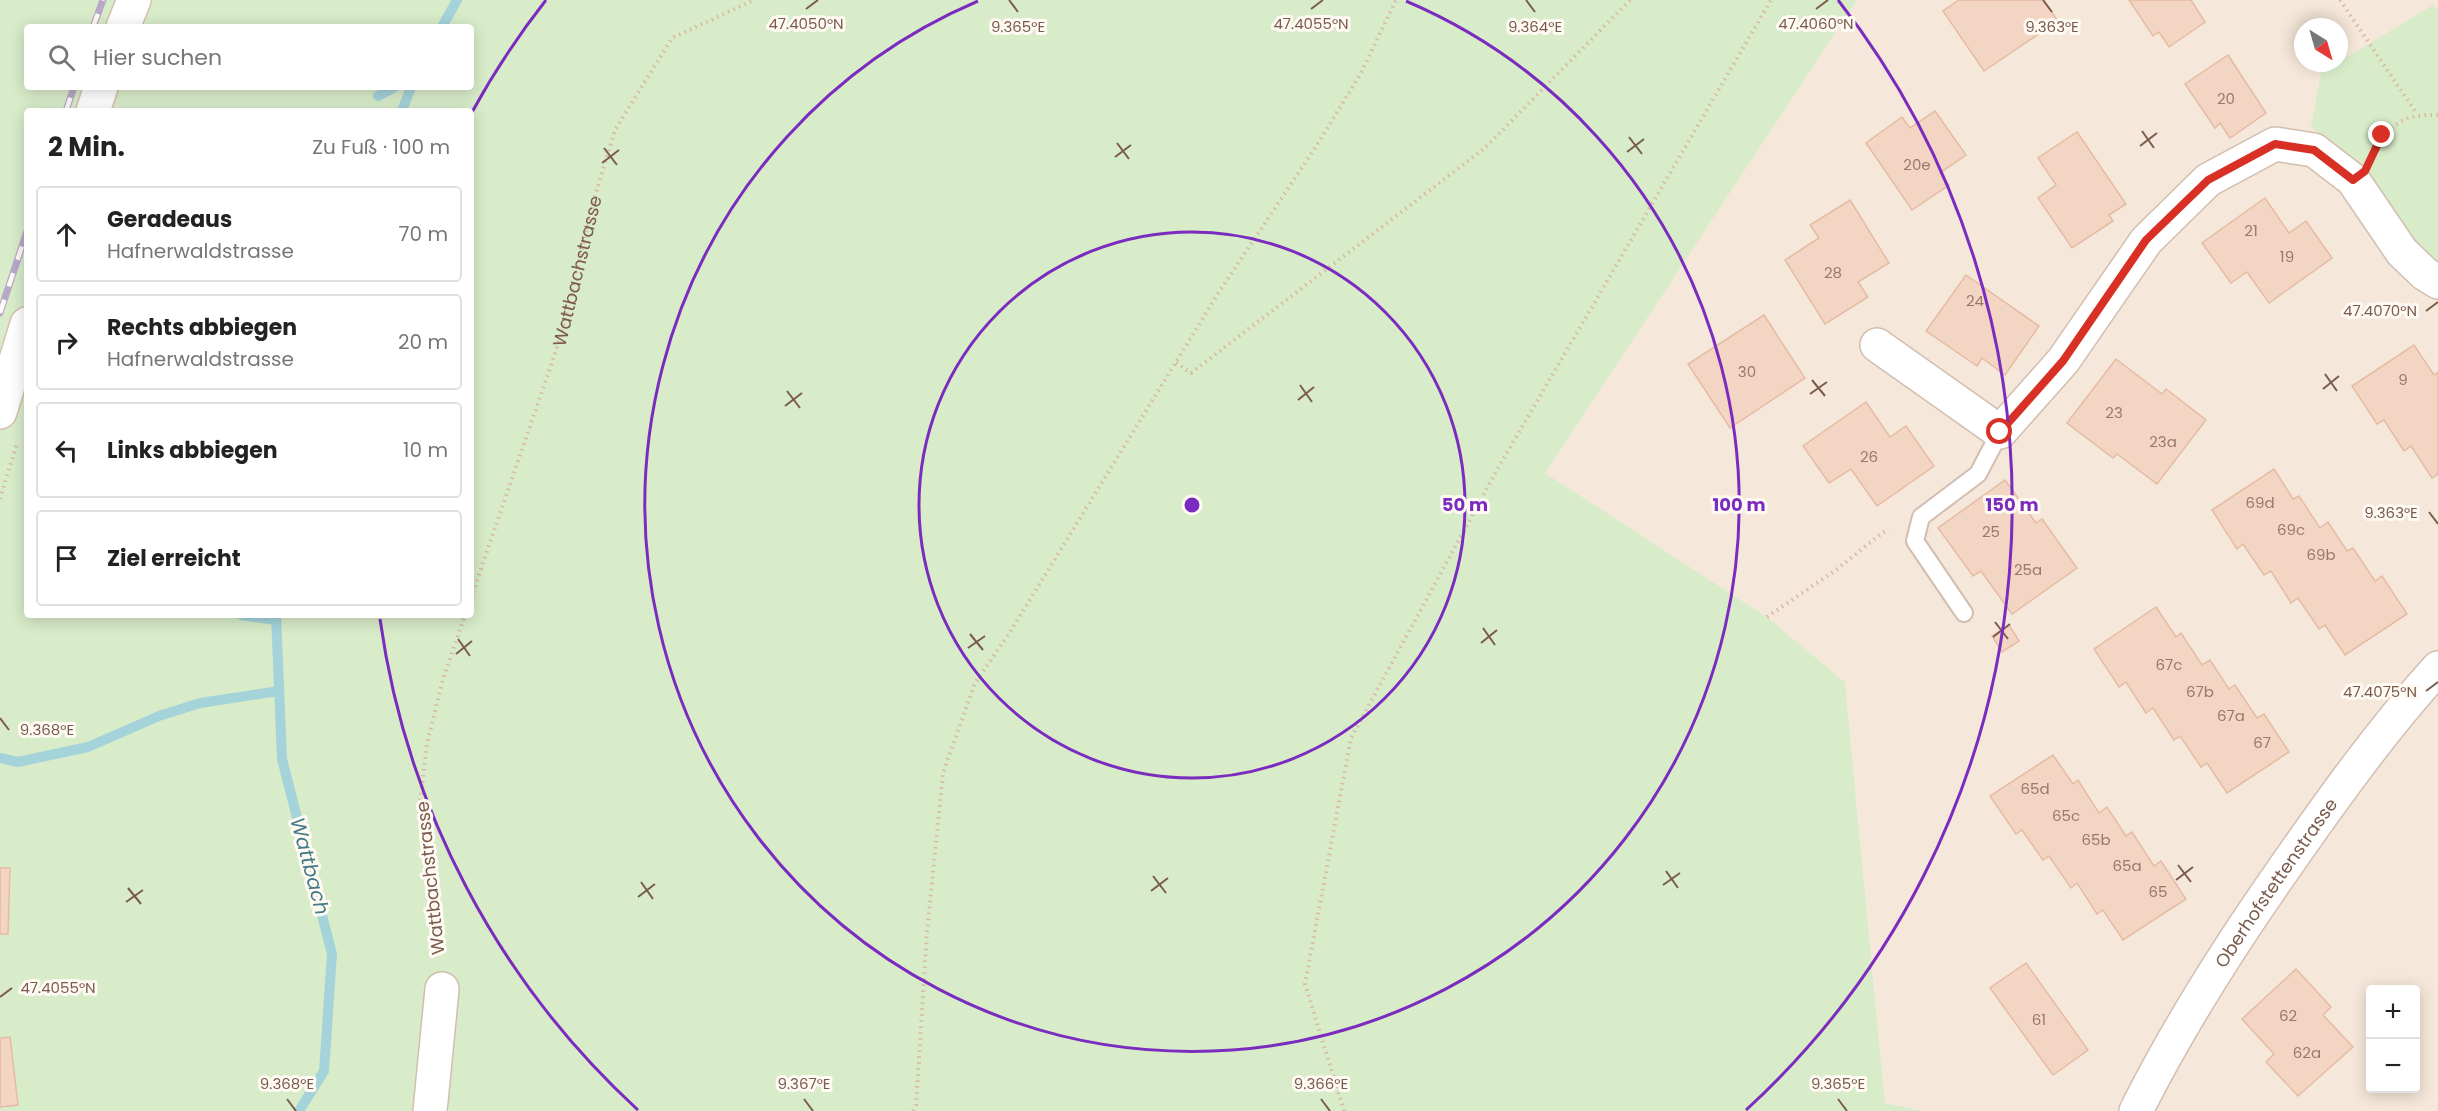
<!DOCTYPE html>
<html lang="de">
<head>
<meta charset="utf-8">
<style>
	body { margin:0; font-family:Poppins,sans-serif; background:#f2f2f2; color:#222 }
	.controls { position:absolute; right:18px; bottom:18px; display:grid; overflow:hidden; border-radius:6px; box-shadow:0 3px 15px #0003 }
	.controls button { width:54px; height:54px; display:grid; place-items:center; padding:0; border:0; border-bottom:2px solid #e0e0e0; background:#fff; color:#222; font:30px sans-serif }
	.compass { position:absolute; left:2294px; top:18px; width:54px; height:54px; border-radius:50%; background:#fff; box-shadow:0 3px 15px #0003; rotate:143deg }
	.stop { position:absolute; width:18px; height:18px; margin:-14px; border:4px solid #d93025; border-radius:50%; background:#fff }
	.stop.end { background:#d93025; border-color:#fff; box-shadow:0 2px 6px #0008 }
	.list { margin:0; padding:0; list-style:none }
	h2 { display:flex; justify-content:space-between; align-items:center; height:78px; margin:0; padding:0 24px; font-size:26px }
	h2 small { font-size:20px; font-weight:400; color:#767676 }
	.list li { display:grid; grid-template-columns:39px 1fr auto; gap:18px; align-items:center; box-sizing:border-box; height:96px; margin:0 12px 12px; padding:0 12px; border:2px solid #e0e0e0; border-radius:6px }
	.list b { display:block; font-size:22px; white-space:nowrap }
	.list p { margin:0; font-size:20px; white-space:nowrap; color:#767676 }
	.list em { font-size:20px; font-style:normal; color:#767676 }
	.icon { flex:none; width:33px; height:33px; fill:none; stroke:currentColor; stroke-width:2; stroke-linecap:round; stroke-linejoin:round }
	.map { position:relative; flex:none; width:2438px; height:1111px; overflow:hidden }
	.search { position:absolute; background:#fff; box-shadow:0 3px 15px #0003; left:24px; top:24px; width:450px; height:66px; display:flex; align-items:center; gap:15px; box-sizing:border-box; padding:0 21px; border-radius:6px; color:#767676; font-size:22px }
	.panel { position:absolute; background:#fff; box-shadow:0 3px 15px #0003; left:24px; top:108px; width:450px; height:510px; border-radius:6px }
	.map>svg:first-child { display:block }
	.residential { fill:#f5e8da; fill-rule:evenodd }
	.green { fill:#d8ecc9; fill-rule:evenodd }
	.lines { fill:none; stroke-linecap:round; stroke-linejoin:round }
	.stream { stroke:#a5d3da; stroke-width:10 }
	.building { fill:#f3d5c3; stroke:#e6bba3; stroke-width:1.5 }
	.lane-casing { stroke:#d1beb0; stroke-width:20 }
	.street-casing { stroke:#d1beb0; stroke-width:36 }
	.secondary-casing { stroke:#d6c0b0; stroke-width:36 }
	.path { stroke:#d9b8a5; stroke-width:4; stroke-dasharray:1.5 4.5; stroke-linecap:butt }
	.lane { stroke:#fff; stroke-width:16 }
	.street { stroke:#fff; stroke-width:33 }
	.secondary { stroke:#fff; stroke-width:33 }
	.rail-casing { stroke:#b9a8c9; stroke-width:7 }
	.rail { stroke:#fffaf3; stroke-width:4.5; stroke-dasharray:14; stroke-linecap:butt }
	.route { stroke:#d93025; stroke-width:8 }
	.ticks { fill:none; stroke:#7a5c4d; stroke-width:2 }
	.ring { fill:none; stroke:#7b2cbf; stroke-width:3 }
	.labels { text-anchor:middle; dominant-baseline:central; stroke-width:6; stroke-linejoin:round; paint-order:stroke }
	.number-label { font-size:15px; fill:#987a6a }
	.street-label { font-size:18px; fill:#7a5c4d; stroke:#fffaf3 }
	.water-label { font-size:20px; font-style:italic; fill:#437c86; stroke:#fffaf3 }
	.ticks-label { font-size:15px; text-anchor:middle; fill:#7a5c4d; stroke:#fffaf3; stroke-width:6; stroke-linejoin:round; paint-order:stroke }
	.centre { fill:#7b2cbf; stroke:#fffaf3; stroke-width:3 }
	.ring-label { font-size:18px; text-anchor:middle; font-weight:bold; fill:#7b2cbf; stroke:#fffaf3; stroke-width:6; stroke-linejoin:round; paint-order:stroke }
</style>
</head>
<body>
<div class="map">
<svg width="2438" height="1111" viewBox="0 0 2438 1111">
	<rect width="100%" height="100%" fill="#fdf6ec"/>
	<path class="residential" d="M1857,0h581v1111h-515l-38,-8 -40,-421 -78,-65 -223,-144zM2303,27h36v36h-36zM2370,990h46v98h-46z"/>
	<g class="green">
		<path d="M0,0h1857l-312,473 222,144 78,65 40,421 38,8h-1474l-2,-10 -8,10h-439zM27,27h444v60h-444zM27,111h444v504h-444z"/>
		<path d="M2433,5l5,6v256l-17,-14 -56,-82 -54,-44 10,-54z"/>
	</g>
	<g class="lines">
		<g class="stream">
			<path d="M442,27l15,-27"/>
			<path d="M378,96l17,-9"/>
			<path d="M402,111l9,-24"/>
			<path d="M241,615l35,5"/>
			<path d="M276,615l6,144 50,195 -8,117 -25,40"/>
			<path d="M0,758l18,4 70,-15 71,-31 41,-13 79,-12"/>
		</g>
	</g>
	<g class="building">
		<path d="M1959,0h84l15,21 -74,50 -41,-60z"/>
		<path d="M2129,0h62l14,22 -36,25 -10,-15 -6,4z"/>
		<path d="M2228,55l38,58 -36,25 -10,-15 -5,5 -30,-44z"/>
		<path d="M1935,111l31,44 -26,18 9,12 -37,25 -46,-67 36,-26 8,11z"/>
		<path d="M2077,132l49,72 -17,11 4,6 -41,27 -34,-50 18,-13 -18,-27z"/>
		<path d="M2265,198l24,35 17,-12 26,37 -63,45 -22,-31 -16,11 -29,-40z"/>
		<path d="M1850,200l39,63 -31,19 10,15 -43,27 -40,-64 34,-22 -9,-13z"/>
		<path d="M1966,275l73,51 -34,49 -23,-17 -5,8 -51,-35z"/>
		<path d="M1764,315l41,63 -75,50 -42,-64z"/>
		<path d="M2414,345l20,30 4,-3v102l-6,4 -21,-32 -7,5 -20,-31 -7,4 -25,-38z"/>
		<path d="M2116,359l46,35 4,-5 40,31 -49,64 -40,-30 -4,4 -46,-35z"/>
		<path d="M1866,402l24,35 16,-11 28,40 -57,40 -26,-37 -22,14 -26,-37z"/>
		<path d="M2274,469l19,30 6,-3 21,32 8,-6 19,29 6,-3 22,33 7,-5 25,38 -62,41 -20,-30 -6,4 -21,-31 -7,5 -20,-32 -7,4 -21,-31 -6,5 -25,-39z"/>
		<path d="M2005,480l31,43 6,-4 35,49 -65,46 -31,-43 -8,5 -35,-48z"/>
		<path d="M2156,607l20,30 5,-4 21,32 8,-5 19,29 6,-4 22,33 7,-4 25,38 -62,41 -20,-30 -6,4 -21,-31 -6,4 -21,-32 -7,5 -20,-31 -7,5 -25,-38z"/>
		<path d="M2009,625l10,16 -17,11 -10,-16z"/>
		<path d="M2053,755l20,29 5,-4 21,33 8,-6 19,29 6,-4 22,34 7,-5 25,38 -63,41 -20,-30 -6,4 -20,-31 -6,5 -22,-32 -6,4 -21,-30 -6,4 -26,-38z"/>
		<path d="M0,868h10l-2,66h-8z"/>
		<path d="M2026,963l62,87 -35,25 -63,-87z"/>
		<path d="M2296,969l35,38 -8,8 30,32 -55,49 -32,-34 8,-8 -32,-35z"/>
		<path d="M10,1037l8,68 -18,2v-69z"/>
	</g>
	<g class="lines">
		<g class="lane-casing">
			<path id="lane" d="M1964,613l-49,-72 6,-24 57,-43 22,-42"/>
		</g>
		<g class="street-casing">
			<g id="street">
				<path d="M1877,345l123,87 63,-71 83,-120 62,-61 67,-36 39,6 39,30 49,72 23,22 13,8"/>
				<path d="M430,1111l12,-122"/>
				<path id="s2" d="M2136,1111c42,-84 93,-164 147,-241 48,-69 98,-139 155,-202"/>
			</g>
		</g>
		<g class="secondary-casing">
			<g id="secondary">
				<path d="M123,27l11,-27"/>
				<path d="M93,111l8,-24"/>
				<path d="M0,412l27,-88"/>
			</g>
		</g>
		<g class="path">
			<path d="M2340,0l77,114"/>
			<path d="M2374,152c14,-29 33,-38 64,-37"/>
			<path d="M1176,363l15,10 294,-225 145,-148"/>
			<path d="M0,499l17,-56"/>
			<path id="s1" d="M471,598l89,-259 35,-143 20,-66 57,-92 82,-38"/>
			<path d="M1767,617l69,-47 46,-37 7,-3"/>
			<path d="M438,955l-19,-144 8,-68 16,-64 22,-64"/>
			<path d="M913,1111l3,-6 11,-173 16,-159 32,-90 35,-51 209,-340 98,-147 44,-72 35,-73"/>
			<path d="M1344,1111l-39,-127 46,-246 147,-270 273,-468"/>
		</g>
		<use href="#lane" class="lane"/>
		<use href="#street" class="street"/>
		<use href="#secondary" class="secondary"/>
		<g class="rail-casing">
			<g id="rail">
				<path d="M93,27l10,-27"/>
				<path d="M66,111l8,-24"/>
				<path d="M0,313l27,-82"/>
			</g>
		</g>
		<use href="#rail" class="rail"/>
	</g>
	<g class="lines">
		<path class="route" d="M2000,432l63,-71 83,-121 62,-60 67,-36 39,6 39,30 12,-9 17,-36"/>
	</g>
	<path class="ticks" d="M1009,0l9,12M1526,0l9,12M2043,0l9,12M806,9l12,-9M1311,9l12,-9M1816,9l12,-9M2142,131l12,17M1629,137l13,17M1117,143l12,16M2140,146l17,-13M604,148l13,17M1627,152l17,-13M1115,157l16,-12M602,163l17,-13M2426,311l12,-9M2325,374l12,17M1812,380l13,16M1300,385l12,17M2323,389l16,-13M787,391l13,17M1810,394l17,-12M1298,400l16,-13M785,406l17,-13M2429,512l9,12M1995,622l13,17M1483,628l12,17M970,634l13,16M1993,637l17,-13M458,639l12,17M1481,643l16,-13M968,648l17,-12M456,654l16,-13M2426,691l12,-9M0,718l9,12M2178,865l13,17M1666,871l12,17M1153,876l13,17M2176,880l17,-13M641,882l12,17M1663,885l17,-12M128,888l13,16M1151,891l17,-13M638,897l17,-13M126,902l17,-12M0,997l12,-9M287,1099l9,12M804,1099l9,12M1321,1099l9,12M1838,1099l9,12"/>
	<g class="ring">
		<circle cx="1192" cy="505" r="273"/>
		<path d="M1406 1A547 547 0 1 1 978 1"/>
		<path d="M638 1110A820 820 0 0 1 380 619M471 114A820 820 0 0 1 546 0M1838 0A820 820 0 0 1 1746 1110"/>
	</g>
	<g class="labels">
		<g class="number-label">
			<text x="2226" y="98">20</text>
			<text x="1917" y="164">20e</text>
			<text x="2251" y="230">21</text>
			<text x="2287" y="256">19</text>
			<text x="1833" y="272">28</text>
			<text x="1975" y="300">24</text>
			<text x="1747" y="371">30</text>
			<text x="2403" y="379">9</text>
			<text x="2114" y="412">23</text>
			<text x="2163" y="441">23a</text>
			<text x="1869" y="456">26</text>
			<text x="2260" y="502">69d</text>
			<text x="2291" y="529">69c</text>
			<text x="1991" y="531">25</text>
			<text x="2321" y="554">69b</text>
			<text x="2028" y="569">25a</text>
			<text x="2169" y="664">67c</text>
			<text x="2200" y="691">67b</text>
			<text x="2231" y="715">67a</text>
			<text x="2262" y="742">67</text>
			<text x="2035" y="788">65d</text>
			<text x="2066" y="815">65c</text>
			<text x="2096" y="839">65b</text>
			<text x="2127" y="865">65a</text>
			<text x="2158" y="891">65</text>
			<text x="2288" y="1015">62</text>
			<text x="2039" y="1019">61</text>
			<text x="2307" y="1052">62a</text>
		</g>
		<g class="street-label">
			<text stroke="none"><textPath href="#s1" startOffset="344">Wattbachstrasse</textPath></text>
			<text transform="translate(430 878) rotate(-96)">Wattbachstrasse</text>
			<text stroke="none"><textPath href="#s2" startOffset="268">Oberhofstettenstrasse</textPath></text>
		</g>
		<g class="water-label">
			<text transform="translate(310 866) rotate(75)">Wattbach</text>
		</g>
	</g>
	<g class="ticks-label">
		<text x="806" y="29">47.4050°N</text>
		<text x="1311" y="29">47.4055°N</text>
		<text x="1816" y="29">47.4060°N</text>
		<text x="1018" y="32">9.365°E</text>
		<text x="1535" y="32">9.364°E</text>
		<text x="2052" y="32">9.363°E</text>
		<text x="2380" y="316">47.4070°N</text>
		<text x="2391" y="518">9.363°E</text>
		<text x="2380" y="697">47.4075°N</text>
		<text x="47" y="735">9.368°E</text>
		<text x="58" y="993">47.4055°N</text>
		<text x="287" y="1089">9.368°E</text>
		<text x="804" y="1089">9.367°E</text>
		<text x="1321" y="1089">9.366°E</text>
		<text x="1838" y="1089">9.365°E</text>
	</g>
	<circle cx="1192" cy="505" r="9" class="centre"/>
	<g class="ring-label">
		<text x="1465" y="511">50 m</text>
		<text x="1739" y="511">100 m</text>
		<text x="2012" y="511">150 m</text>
	</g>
</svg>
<div class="controls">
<button>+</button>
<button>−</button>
</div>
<svg class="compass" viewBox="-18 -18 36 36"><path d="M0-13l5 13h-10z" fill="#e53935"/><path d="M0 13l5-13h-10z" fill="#767676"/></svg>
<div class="stop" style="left:2000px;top:432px"></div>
<div class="stop end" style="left:2382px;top:135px"></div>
<div class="search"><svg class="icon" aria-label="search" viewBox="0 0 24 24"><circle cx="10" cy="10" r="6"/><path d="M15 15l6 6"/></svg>Hier suchen</div>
<section class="panel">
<h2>2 Min.<small>Zu Fuß · 100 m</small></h2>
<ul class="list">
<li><svg class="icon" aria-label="ahead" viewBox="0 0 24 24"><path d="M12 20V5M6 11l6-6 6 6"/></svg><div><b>Geradeaus</b><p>Hafnerwaldstrasse</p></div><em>70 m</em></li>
<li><svg class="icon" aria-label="right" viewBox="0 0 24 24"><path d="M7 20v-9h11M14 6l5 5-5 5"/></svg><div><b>Rechts abbiegen</b><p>Hafnerwaldstrasse</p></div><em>20 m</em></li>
<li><svg class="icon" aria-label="left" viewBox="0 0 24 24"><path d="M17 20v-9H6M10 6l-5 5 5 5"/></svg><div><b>Links abbiegen</b></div><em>10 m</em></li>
<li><svg class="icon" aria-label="arrive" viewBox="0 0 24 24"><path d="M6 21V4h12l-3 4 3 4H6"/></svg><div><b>Ziel erreicht</b></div></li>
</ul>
</section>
</div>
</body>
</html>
